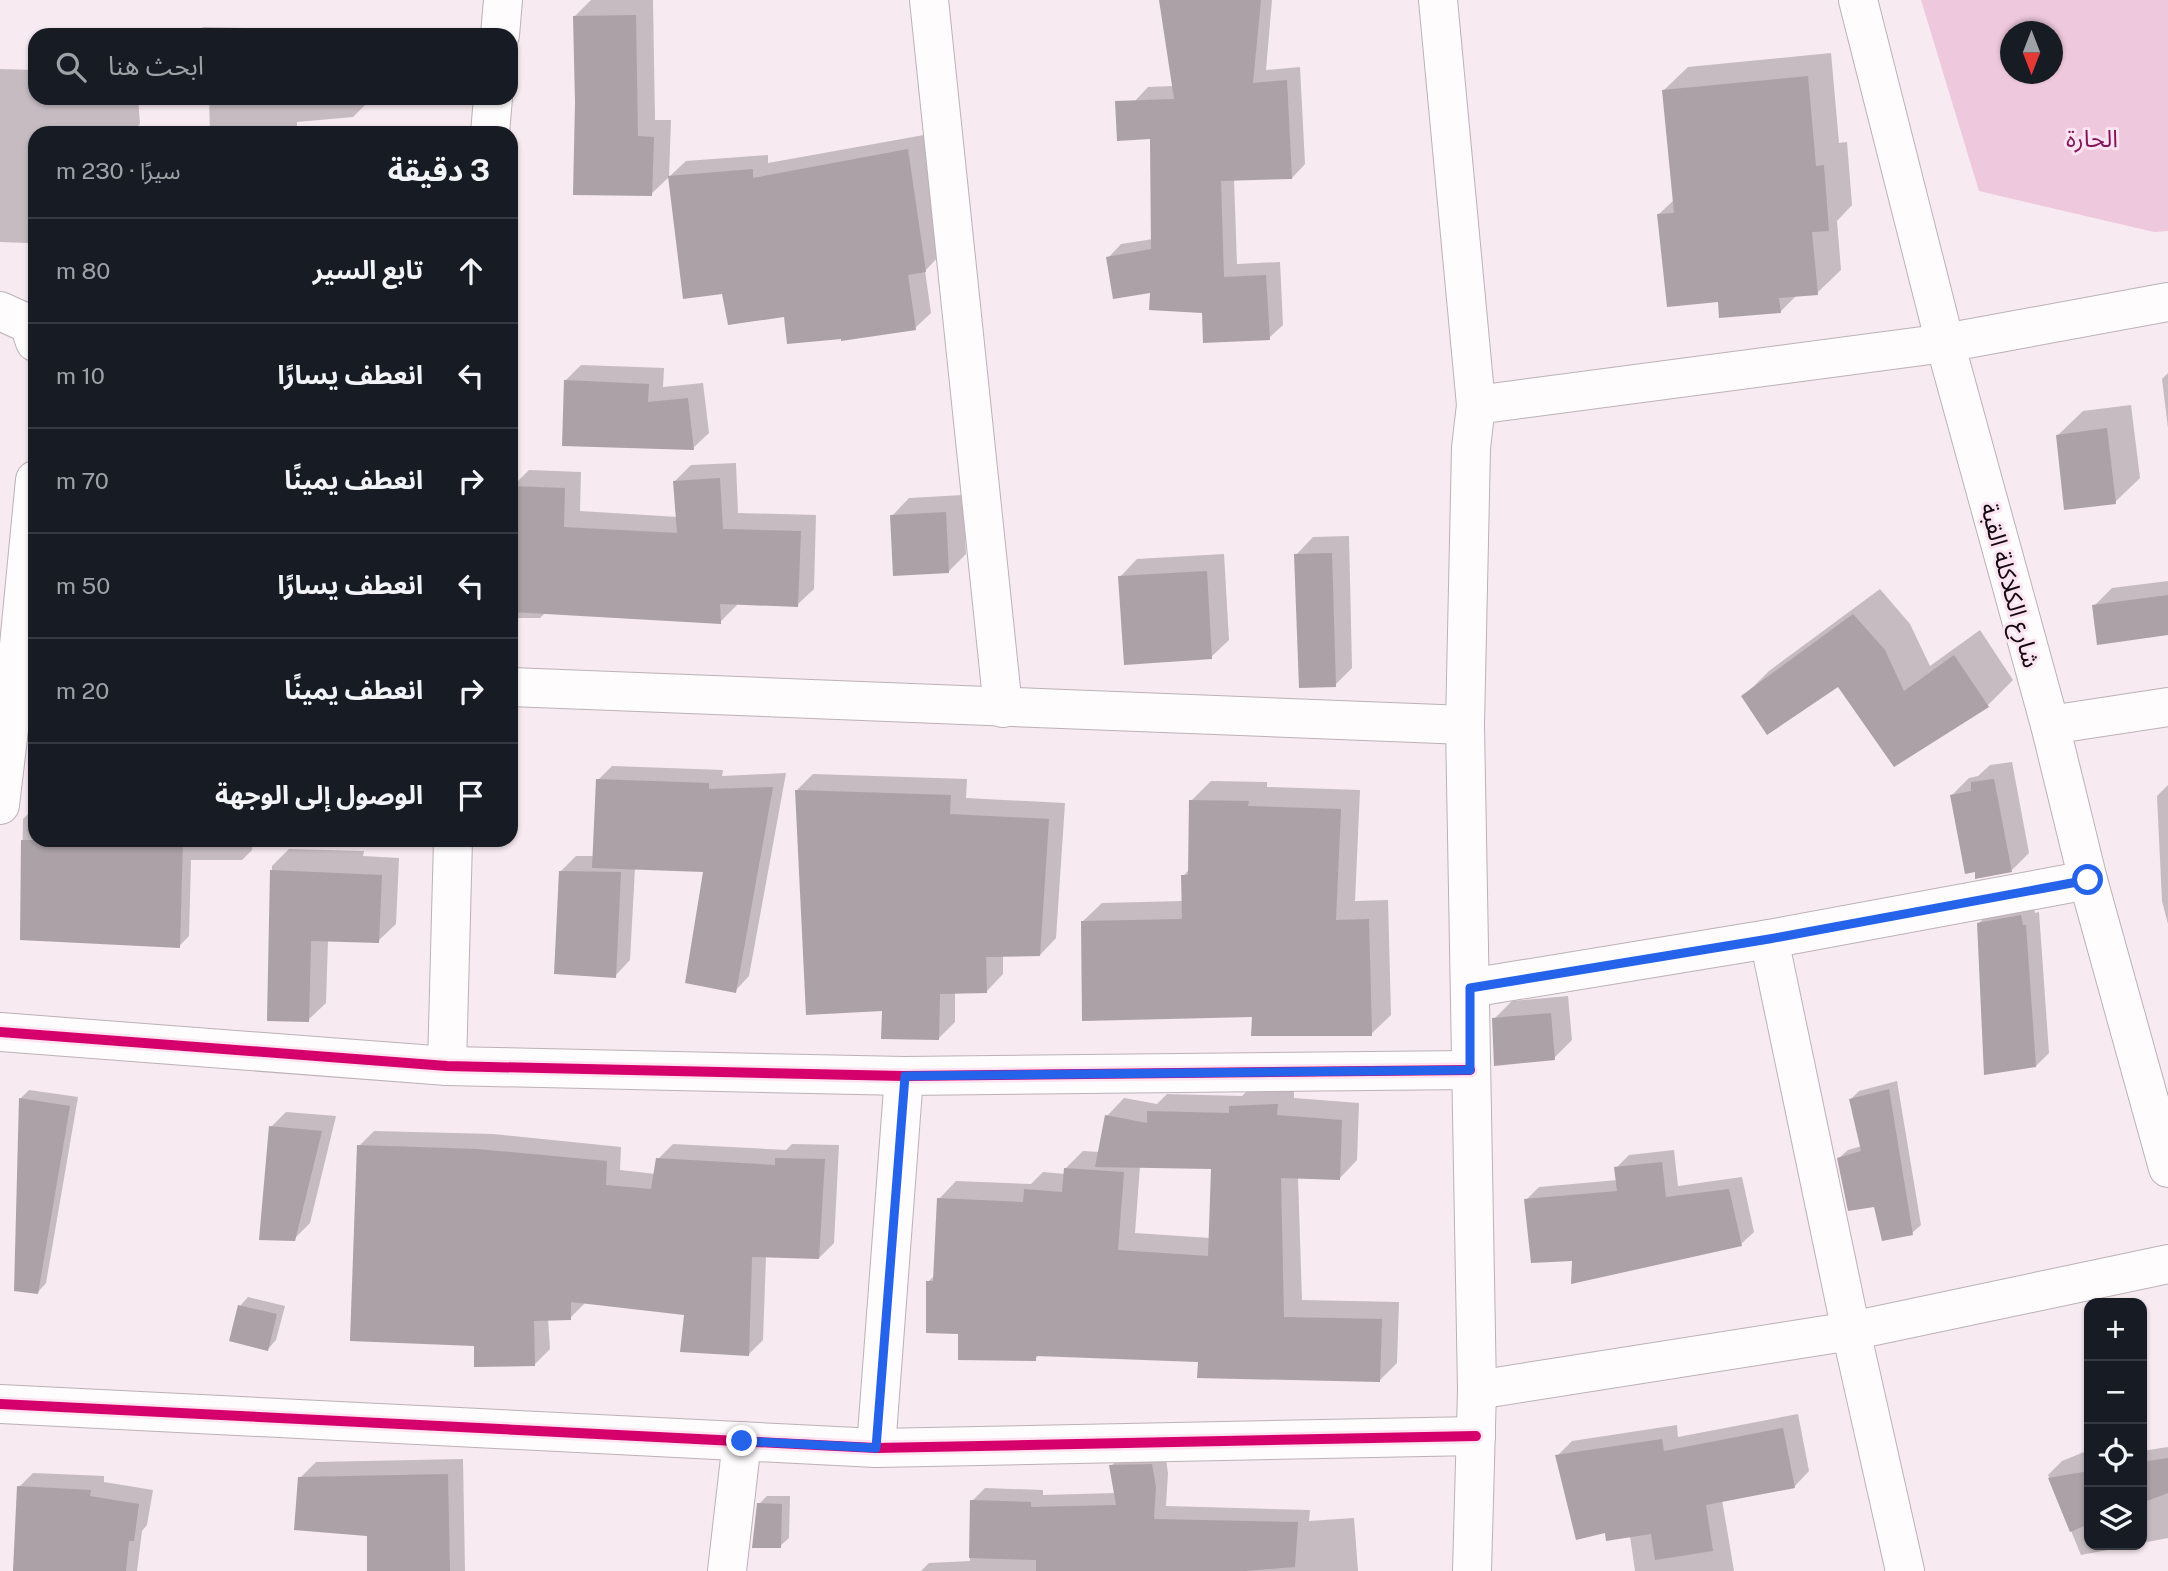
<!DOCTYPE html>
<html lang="ar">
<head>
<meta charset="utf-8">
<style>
	body { margin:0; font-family:"Public Sans","Noto Sans Arabic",sans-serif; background:#20242c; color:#f1f3f6; direction:rtl }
	.controls { position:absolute; right:21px; bottom:21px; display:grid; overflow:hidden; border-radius:14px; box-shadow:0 2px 5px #0004 }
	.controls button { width:63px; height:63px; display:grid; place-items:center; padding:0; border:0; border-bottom:2px solid #363941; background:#171b24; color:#f1f3f6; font:35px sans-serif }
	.compass { position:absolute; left:2000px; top:21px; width:63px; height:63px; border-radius:50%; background:#171b24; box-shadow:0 2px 5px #0004; rotate:180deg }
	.stop { position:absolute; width:21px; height:21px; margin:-16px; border:5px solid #2563eb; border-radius:50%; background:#fff }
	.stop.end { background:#2563eb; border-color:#fff; box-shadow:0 2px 7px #0008 }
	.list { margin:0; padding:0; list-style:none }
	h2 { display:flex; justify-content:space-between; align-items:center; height:91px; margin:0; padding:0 28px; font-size:30px }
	h2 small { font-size:23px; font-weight:400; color:#9ea1a6 }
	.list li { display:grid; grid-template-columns:46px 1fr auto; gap:21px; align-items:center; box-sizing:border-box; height:105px; padding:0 28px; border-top:2px solid #363941 }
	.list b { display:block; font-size:26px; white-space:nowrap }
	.list em { font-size:23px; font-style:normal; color:#9ea1a6 }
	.icon { flex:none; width:38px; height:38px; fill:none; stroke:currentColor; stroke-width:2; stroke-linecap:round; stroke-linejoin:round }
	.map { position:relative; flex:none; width:2168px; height:1571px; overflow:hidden; direction:ltr }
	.search { position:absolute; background:#171b24; box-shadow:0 2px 5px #0004; left:28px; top:28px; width:490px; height:77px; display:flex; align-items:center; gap:18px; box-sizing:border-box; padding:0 24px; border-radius:21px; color:#9ea1a6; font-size:26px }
	.panel { position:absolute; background:#171b24; box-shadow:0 2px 5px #0004; left:28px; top:126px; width:490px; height:721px; border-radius:21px; direction:rtl }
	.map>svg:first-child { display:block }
	.green { fill:#eec8dc; fill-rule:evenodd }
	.shadow { fill:#0003; fill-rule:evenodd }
	.building { fill:#aba1a6 }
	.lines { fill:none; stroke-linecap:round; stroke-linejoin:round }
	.minor-casing { stroke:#bcb1b6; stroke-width:40 }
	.minor { stroke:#fefcfd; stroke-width:38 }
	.cycleway-casing { stroke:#fde4f0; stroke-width:15 }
	.cycleway { stroke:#d6006c; stroke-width:10 }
	.route { stroke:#2563eb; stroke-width:9 }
	.labels { text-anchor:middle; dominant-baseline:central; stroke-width:6; stroke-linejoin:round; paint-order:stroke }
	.park-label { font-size:24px; fill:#82155c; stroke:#fde4f0 }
	.street-label { font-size:24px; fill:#120a0e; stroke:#fde4f0 }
</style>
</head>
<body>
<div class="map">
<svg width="2168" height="1571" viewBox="0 0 2168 1571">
	<rect width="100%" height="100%" fill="#f7eaf0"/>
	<path class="green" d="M1921,0h247v231l-14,1 -175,-41zM2010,32h42v42h-42z"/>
	<g class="shadow">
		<path d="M591,0h62l2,120h16l-2,57 -18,17 -74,-91 -3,-86z"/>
		<path d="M1179,0h93l-6,70 34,-3 5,97 -13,14 -58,1 3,85 43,-2 3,63 -14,13 -117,-47 -44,-33 13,-14 32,-5 -2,-102 -16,-36 13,-14 26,-1z"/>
		<path d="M203,27l83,2v6h-91z"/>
		<path d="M1831,53l8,90 8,-1 5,63 -15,16 4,49 -24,23 -20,2 -17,17 -61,-12 -60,-86 15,-14 -10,-110 24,-23z"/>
		<path d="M0,69l35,1v28h103l2,26 -9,9h-96v103l-7,7 -28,-1z"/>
		<path d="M209,98h160v3l-16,16 -56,5v11h-87z"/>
		<path d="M924,135l16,120 -15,16 6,42 -16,15 -129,-13 -63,-23 -53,-116 16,-15 82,-6v8z"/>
		<path d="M581,365l83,3 -1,19 40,-4 6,50 -16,15 -128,-67z"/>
		<path d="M2168,373v55l-6,-49z"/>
		<path d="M2131,405l9,73 -25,24 -57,-67 25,-24z"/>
		<path d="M736,463l2,50 78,2 -2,74 -17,16 -61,-2 1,2 -17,17 -174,-10 -6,6h-29l2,-132 16,-16 52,2 -1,39 98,6 -3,-36 16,-16z"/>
		<path d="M963,495l3,59 -18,18 -56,-56 17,-18z"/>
		<path d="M1349,536l3,132 -17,17 -39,-130 17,-18z"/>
		<path d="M1224,554l5,86 -18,17 -91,-80 17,-18z"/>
		<path d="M2168,581v53l-74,-28 18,-18z"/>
		<path d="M1880,589l30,35 20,42 50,-36 33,50 -26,26 -148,-21 -96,12 26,-26z"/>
		<path d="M2012,762l17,91 -17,17 -61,-74 18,-18 9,-2 12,-11z"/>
		<path d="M612,766l111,4 -1,6 64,-3 -37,203 -14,15 -30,-121 -70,-2 -5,92 -15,16 -54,-105 15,-15h18l4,-76z"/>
		<path d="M813,774l154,5 -1,19 99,5 -9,135 -16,17h-37v19l-16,17 -32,1v30l-17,17 -54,-30 -88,-218z"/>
		<path d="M1211,781l56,1v5l93,3 -5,111 33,-1 3,115 -20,19 -117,-18 -172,-94 20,-19 82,-2 -1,-25 7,-7 1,-68z"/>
		<path d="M2168,785v139l-6,-23 -5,-105z"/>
		<path d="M33,809l2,31h218l-1,10 -10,10h-51l-2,76 -10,10 -158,-8 2,-119z"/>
		<path d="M289,849l75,2 -1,5 36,2 -3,66 -18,17 -50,-1 -2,63 -18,17 -39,-1 3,-153z"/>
		<path d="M2033,903l2,10 4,-1 10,141 -13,13 -57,-143 13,-13z"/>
		<path d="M1568,996l4,44 -18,18 -60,-39 18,-18z"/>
		<path d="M1897,1081l24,144 -9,8 -36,-28 -37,-47 9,-8 14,-4 -11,-47 8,-8z"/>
		<path d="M1294,1087v11l65,5 -2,57 -17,18 -42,-1 4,123 97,2 -2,61 -18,18 -180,-21 -160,-5 -4,4 -75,-27 -32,-50 7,-7 4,-76 17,-18 75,3 12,-12 22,2v-5l18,-18 17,1 7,-36 17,-18 33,6 10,-10 75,2 7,-7zM1140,1166l73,2 -3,70 -75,-5z"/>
		<path d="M29,1090l49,7 -32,186 -8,9 -17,-194z"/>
		<path d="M286,1112l50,4 -26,107 -16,16 -23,-112z"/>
		<path d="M374,1131l119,3 128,13 -1,23 36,4 2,-15 15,-15 113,6 6,-6 47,1 -5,98 -15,15 -53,-2 -3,84 -15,15 -62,-42 -100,-11 -16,16h-22l2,31 -15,15 -60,-20 -116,-198z"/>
		<path d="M1674,1150l4,36 64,-9 12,55 -13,12 -167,15 -48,-59 13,-13 79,-7 -2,-12 13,-13z"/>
		<path d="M248,1297l37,9 -9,34 -8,9 -28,-43z"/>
		<path d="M1798,1414l11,57 -14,15 -73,14 12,71h-99l-5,-35 -23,-5 -50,-75 15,-15 105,-16 1,12z"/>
		<path d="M2168,1447v91l-26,5v-92z"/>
		<path d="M2089,1450v95h45l-53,10 -33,-80 14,-14z"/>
		<path d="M1165,1452l3,21 -2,33 144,4 -1,11 45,-3 4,53h-437l8,-8 41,-2 2,-60 13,-13 58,2v5l73,-2 -5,-27 13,-13z"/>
		<path d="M463,1459l2,112h-96l-1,-36 -68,-57 16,-16z"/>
		<path d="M33,1473l71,3v6l49,8 -6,35 -5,6 -5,40h-122l4,-84z"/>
		<path d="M767,1496h23l-1,42 -9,8 -21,-42z"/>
	</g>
	<g class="building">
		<path d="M1159,0h102l-8,83 34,-3 5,99 -71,2 3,96 42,-2 4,65 -67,3 -1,-30 -53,-3 1,-17 -37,6 -7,-42 45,-8 -1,-110 -33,2 -2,-40 59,-2z"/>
		<path d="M636,15l2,121 16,1 -2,59 -79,-1 2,-92 -2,-87z"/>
		<path d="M1808,76l8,90 8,-1 5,66 -17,1 6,63 -39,3 2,15 -62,5 -1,-16 -51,5 -10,-93 17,-1 -12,-123z"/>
		<path d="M908,149l18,123 -18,3 8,55 -75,11v-2l-54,5 -3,-27 -56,8 -6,-31 -39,5 -15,-123 85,-7v9z"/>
		<path d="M564,380l85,4 -1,18 40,-4 6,52 -132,-4z"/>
		<path d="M2107,428l9,76 -52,6 -8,-75z"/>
		<path d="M720,478l3,51 78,2 -3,76 -78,-3 1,20 -210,-12v-126l54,2 -1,39 113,6 -4,-52z"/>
		<path d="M946,512l3,61 -56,3 -3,-61z"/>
		<path d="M1332,553l4,134 -37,1 -5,-134z"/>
		<path d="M1207,571l5,88 -88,6 -6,-89z"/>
		<path d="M2168,595v40l-71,10 -5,-40z"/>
		<path d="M1853,614l32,36 19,41 50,-36 35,52 -95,60 -56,-80 -71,48 -26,-39z"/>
		<path d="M596,779l113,4v6l64,-2 -37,206 -51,-10 18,-111 -111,-4z"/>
		<path d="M1994,779l18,93 -37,7v-7l-10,2 -15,-79 21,-4v-9z"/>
		<path d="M795,790l156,5 -1,19 99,5 -9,137 -54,1 1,36 -47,1 -1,46 -58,-1 1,-28 -76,4z"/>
		<path d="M1189,800l60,1 -1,5 93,3 -5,111 33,-1 3,117h-121l1,-19 -170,4 -1,-100 101,-2 -1,-44h7z"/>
		<path d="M21,840h162l-3,108 -160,-8z"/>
		<path d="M270,870l112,5 -3,68 -68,-2 -2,81 -42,-1z"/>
		<path d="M559,871l62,1 -5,106 -62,-4z"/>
		<path d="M2021,915l2,10h3l10,142 -52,8 -7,-152z"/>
		<path d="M1551,1013l4,47 -61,6 -2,-48z"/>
		<path d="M1889,1089l24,146 -31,6 -8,-34 -26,4 -11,-53 24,-7 -12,-52z"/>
		<path d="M19,1098l51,8 -32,188 -24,-3z"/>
		<path d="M1278,1104l-1,11 65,5 -2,60 -59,-2 3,139 98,2 -2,63 -183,-4 1,-16 -162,-6v5l-78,-1v-26l-32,-1v-52h7l4,-83 86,4 1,-13 38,3 2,-24 60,4 -6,78 90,6 3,-87 -116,-2 10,-52 42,8v-12l82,2v-7z"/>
		<path d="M269,1126l53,5 -27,110 -36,-1z"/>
		<path d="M357,1145l120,4 130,12 -1,24 45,4 5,-31 119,7v-7l50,1 -6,100 -67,-2 -3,99 -69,-4 4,-37 -113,-13v18l-37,1 1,45 -61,1v-21l-124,-5z"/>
		<path d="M1662,1162l4,35 63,-8 13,57 -171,38 1,-23 -41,2 -7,-64 93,-8 -3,-24z"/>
		<path d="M238,1305l39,9 -9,37 -39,-10z"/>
		<path d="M1783,1428l12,60 -89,17 7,46 -58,9 -4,-26 -45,7 -1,-8 -29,7 -21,-85 107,-16 2,12z"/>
		<path d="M2168,1458v35l-26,10v-41z"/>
		<path d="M1152,1464l4,23 -2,32 144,3 -3,45 -50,4h-209v-11l-67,-2 1,-58 61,2v5l85,-2 -7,-40z"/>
		<path d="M2089,1471v53l-19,8 -22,-54z"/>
		<path d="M448,1474l2,97h-83v-35l-73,-6 4,-53z"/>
		<path d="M17,1486l74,4 -1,6 49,8 -5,37h-5l-3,30h-113z"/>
		<path d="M757,1503l25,1 -1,44h-29z"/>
	</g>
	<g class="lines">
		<g class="minor-casing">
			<g id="minor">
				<path d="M929,0l74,708"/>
				<path d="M1438,0l38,405 469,-62 223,-41"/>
				<path d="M1858,0l87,343 105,382 38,155 80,288"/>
				<path d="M500,35l3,-35"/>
				<path d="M490,133l3,-35"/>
				<path d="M0,311l29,13 6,18"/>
				<path d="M511,687l954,38"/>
				<path d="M2050,725l118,-18"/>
				<path d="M0,805l19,-160 16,-165"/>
				<path d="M1769,939l82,392 54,240"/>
				<path d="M1470,988l299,-49 319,-59"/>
				<path d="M0,1032l447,34 457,10 566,-6"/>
				<path d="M447,1066l6,-226"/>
				<path d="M1477,1390l374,-59 317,-67"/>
				<path d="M0,1404l876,44 600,-12"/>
				<path d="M876,1448l28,-372"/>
				<path d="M727,1571l15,-130"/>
				<path d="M1472,1571l5,-181 -12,-665 6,-277 5,-43"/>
			</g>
		</g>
		<use href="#minor" class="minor"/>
		<g class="cycleway-casing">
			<g id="cycleway">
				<path d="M0,1032l447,34 457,10 566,-6"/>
				<path d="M0,1404l876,44 600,-12"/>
			</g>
		</g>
		<use href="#cycleway" class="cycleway"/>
	</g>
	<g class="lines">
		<path class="route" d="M742,1441l134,7 29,-372 565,-6v-82l299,-49 319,-59"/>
	</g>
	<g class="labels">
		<g class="park-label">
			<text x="2092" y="138">الحارة</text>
		</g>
		<g class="street-label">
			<text transform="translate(2011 585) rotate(75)">شارع الكلاكلة القبة</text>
		</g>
	</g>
</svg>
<div class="controls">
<button>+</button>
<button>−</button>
<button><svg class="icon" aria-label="locate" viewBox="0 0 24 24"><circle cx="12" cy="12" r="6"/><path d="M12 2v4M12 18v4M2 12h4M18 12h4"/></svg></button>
<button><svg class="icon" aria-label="layers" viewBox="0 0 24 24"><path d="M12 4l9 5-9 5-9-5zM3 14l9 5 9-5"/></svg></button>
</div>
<svg class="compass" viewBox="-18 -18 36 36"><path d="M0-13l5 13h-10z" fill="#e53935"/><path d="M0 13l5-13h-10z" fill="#9ea1a6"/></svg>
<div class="stop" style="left:2088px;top:880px"></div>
<div class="stop end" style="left:742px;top:1441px"></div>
<div class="search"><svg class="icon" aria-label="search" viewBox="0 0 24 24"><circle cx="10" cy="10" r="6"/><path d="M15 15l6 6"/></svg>ابحث هنا</div>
<section class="panel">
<h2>3 دقيقة<small>سيرًا · 230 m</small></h2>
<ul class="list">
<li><svg class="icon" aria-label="ahead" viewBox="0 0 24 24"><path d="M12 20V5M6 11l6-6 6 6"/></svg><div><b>تابع السير</b></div><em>80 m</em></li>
<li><svg class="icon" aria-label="left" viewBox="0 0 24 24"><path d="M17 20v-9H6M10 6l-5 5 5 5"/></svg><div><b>انعطف يسارًا</b></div><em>10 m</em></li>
<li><svg class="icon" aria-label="right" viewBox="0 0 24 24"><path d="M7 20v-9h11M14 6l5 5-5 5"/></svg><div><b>انعطف يمينًا</b></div><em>70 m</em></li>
<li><svg class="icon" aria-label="left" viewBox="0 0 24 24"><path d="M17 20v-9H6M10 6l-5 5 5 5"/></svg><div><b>انعطف يسارًا</b></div><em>50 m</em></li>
<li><svg class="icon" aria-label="right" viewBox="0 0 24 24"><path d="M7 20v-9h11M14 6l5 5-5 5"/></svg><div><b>انعطف يمينًا</b></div><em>20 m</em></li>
<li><svg class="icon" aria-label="arrive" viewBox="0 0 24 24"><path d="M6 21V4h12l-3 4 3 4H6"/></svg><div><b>الوصول إلى الوجهة</b></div></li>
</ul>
</section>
</div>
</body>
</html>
